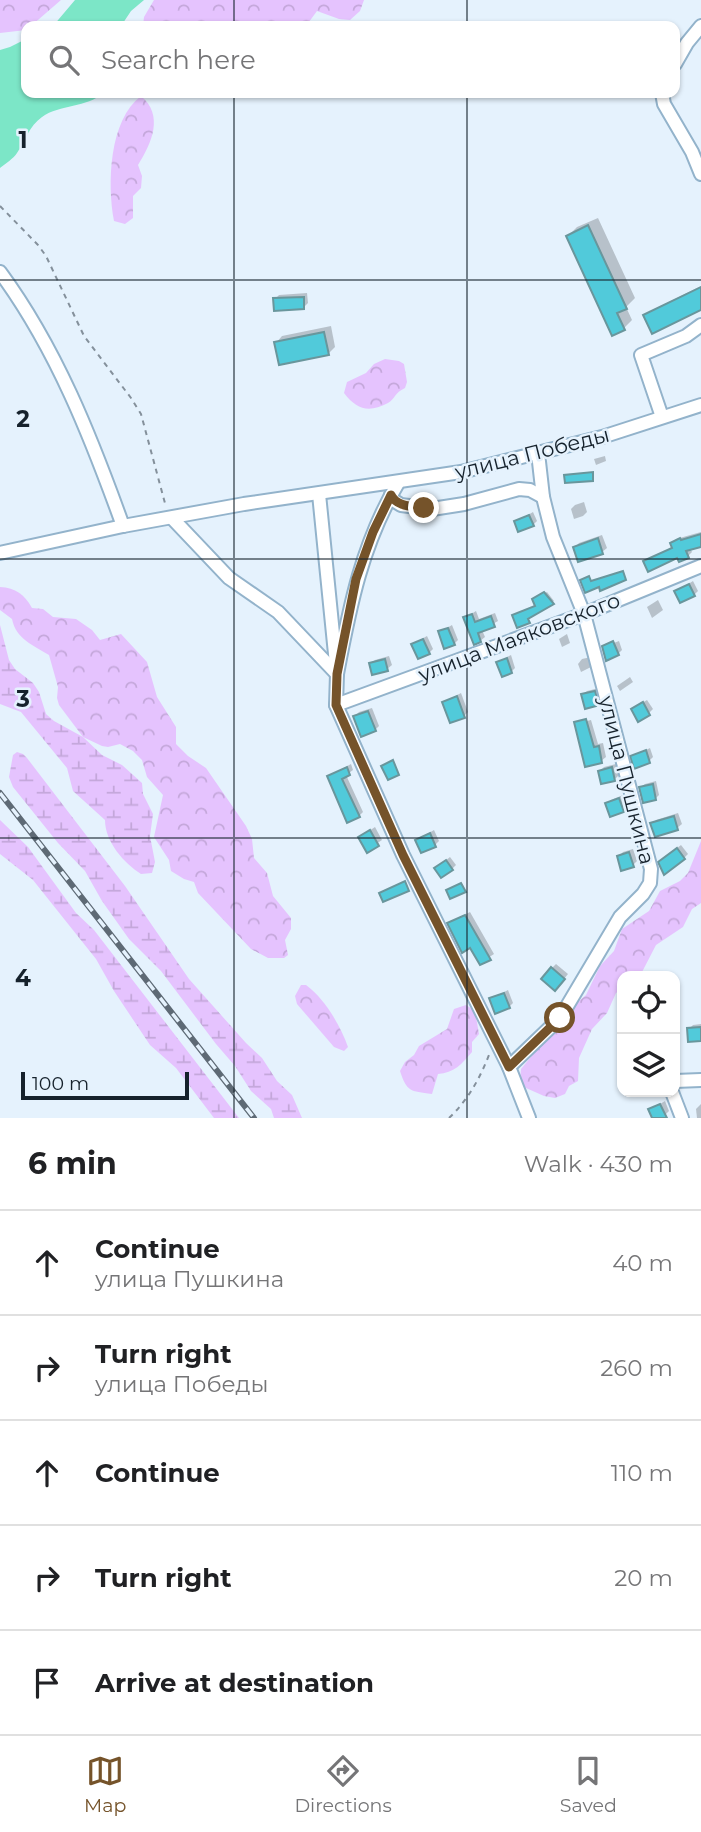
<!DOCTYPE html>
<html lang="en">
<head>
<meta charset="utf-8">
<style>
	body { margin:0; font-family:Montserrat,sans-serif; background:#f2f2f2; color:#202124 }
	.controls { position:absolute; right:21px; bottom:21px; display:grid; overflow:hidden; border-radius:14px; box-shadow:0 2px 5px #0004 }
	.controls button { width:63px; height:63px; display:grid; place-items:center; padding:0; border:0; border-bottom:2px solid #e0e0e0; background:#fff; color:#202124; font:35px sans-serif }
	.scale { position:absolute; left:21px; bottom:18px; width:168px; box-sizing:border-box; padding-left:7px; border:4px solid #16222c; border-top:0; font-size:19px; line-height:24px; white-space:nowrap; color:#16222c; -webkit-text-stroke:5px #e5f2fd; paint-order:stroke }
	.stop { position:absolute; width:21px; height:21px; margin:-16px; border:5px solid #75532a; border-radius:50%; background:#fff }
	.stop.end { background:#75532a; border-color:#fff; box-shadow:0 2px 7px #0008 }
	.list { margin:0; padding:0; list-style:none }
	h2 { display:flex; justify-content:space-between; align-items:center; height:91px; margin:0; padding:0 28px; font-size:30px }
	h2 small { font-size:23px; font-weight:400; color:#757577 }
	.list li { display:grid; grid-template-columns:46px 1fr auto; gap:21px; align-items:center; box-sizing:border-box; height:105px; padding:0 28px; border-top:2px solid #e0e0e0 }
	.list b { display:block; font-size:26px; white-space:nowrap }
	.list p { margin:0; font-size:23px; white-space:nowrap; color:#757577 }
	.list em { font-size:23px; font-style:normal; color:#757577 }
	.icon { flex:none; width:38px; height:38px; fill:none; stroke:currentColor; stroke-width:2; stroke-linecap:round; stroke-linejoin:round }
	.map { position:relative; flex:none; width:701px; height:1118px; overflow:hidden }
	.search { position:absolute; background:#fff; box-shadow:0 2px 5px #0004; left:21px; right:21px; top:21px; height:77px; display:flex; align-items:center; gap:18px; box-sizing:border-box; padding:0 24px; border-radius:14px; color:#757577; font-size:26px }
	.sheet { height:616px; background:#fff }
	nav { display:flex; justify-content:space-around; align-items:center; box-sizing:border-box; height:98px; border-top:2px solid #e0e0e0; background:#fff; font-size:19px; color:#757577 }
	nav a { display:grid; justify-items:center; gap:4px }
	nav .on { color:#75532a }
	.map>svg:first-child { display:block }
	.forest { fill:url(#forest-crowns) }
	.wetland { fill:url(#wetland-marsh) }
	.water { fill:#7ce6c7 }
	.shadow { fill:#0003 }
	.building { fill:#51cada; stroke:#69969c; stroke-width:2 }
	.lines { fill:none; stroke-linecap:round; stroke-linejoin:round }
	.minor-casing { stroke:#93b3cb; stroke-width:16 }
	.path { stroke:#84909b; stroke-width:2; stroke-dasharray:5 5; stroke-linecap:butt }
	.minor { stroke:#fff; stroke-width:12 }
	.rail-casing { stroke:#5e6a75; stroke-width:6 }
	.rail { stroke:#e5f2fd; stroke-width:3.5; stroke-dasharray:10; stroke-linecap:butt }
	.route { stroke:#75532a; stroke-width:9 }
	.grid { fill:none; stroke:#16222c; stroke-width:2; stroke-opacity:0.55 }
	.labels { text-anchor:middle; dominant-baseline:central; stroke-width:5; stroke-linejoin:round; paint-order:stroke }
	.street-label { font-size:21px; fill:#16222c; stroke:#e5f2fd }
	.grid-label { font-size:23px; text-anchor:middle; font-weight:bold; fill:#16222c; stroke:#e5f2fd; stroke-width:5; stroke-linejoin:round; paint-order:stroke }
</style>
</head>
<body>
<div class="map">
<svg width="701" height="1118" viewBox="0 0 701 1118">
	<defs>
		<pattern id="forest-crowns" width="20" height="18" patternUnits="userSpaceOnUse" patternTransform="scale(1.75)"><rect width="20" height="18" fill="#e5c3fe"/><path d="M2 6a3 3 0 1 1 6 0M12 15a3 3 0 1 1 6 0" fill="none" stroke="#c4a7da"/></pattern>
		<pattern id="wetland-marsh" width="20" height="14" patternUnits="userSpaceOnUse" patternTransform="scale(1.75)"><rect width="20" height="14" fill="#e5c3fe"/><path d="M1 5h8M5 5V1M11 12h8M15 12V8" fill="none" stroke="#c4a7da"/></pattern>
	</defs>
	<rect width="100%" height="100%" fill="#e5f2fd"/>
	<g class="forest">
		<path d="M0,0h61l-30,26h-5v4l-26,3z"/>
		<path d="M154,0h210l-4,11 -10,9 -11,-1 -22,-8 -11,15h-163l1,-9z"/>
		<path d="M141,96c23,19 11,47 -3,69l4,11 -1,12 -8,8v22l-8,6 -11,-3c-7,-37 -5,-101 27,-125z"/>
		<path d="M385,359l14,2 5,3 3,18 -2,6c-11,5 -9,10 -17,15 -19,10 -31,7 -44,-10l3,-11 19,-9 8,-9z"/>
		<path d="M0,587c16,1 24,7 32,21l11,1 10,8 23,2 16,11 8,10 21,-6 26,28 10,35 19,30v17l12,12 18,12 40,58 6,13 2,19 13,15 6,23 18,22v11l-6,11 3,15 -4,3h-16l-17,-9 -53,-56 -4,-11 -10,-3 -13,-8 -2,-11 -15,-23 9,-42 -16,-18 -5,-17 -9,-9 -13,-7 -12,3 -6,-1 -19,-9 -24,-32 -2,-7 1,-11 -9,-32c-16,-10 -33,-16 -37,-36l-12,-9z"/>
		<path d="M701,841v62l-9,6 -9,18 -27,18 -15,29 -3,2h-16v13l-6,4 -9,20 -15,16 -13,29 -1,23 -9,5 -4,8 -10,4 -11,-2 -18,-8 -6,-8 1,-11 48,-59 17,-15 14,-29 14,-15 8,-22 27,-18 11,-20 20,-10 8,-8z"/>
		<path d="M301,985h5c19,14 34,40 42,62l-4,4 -10,-4 -37,-43 -2,-8z"/>
		<path d="M466,1005l9,6 4,23 -7,8v10c-10,12 -18,21 -34,22l-6,20c-22,-3 -25,-2 -32,-23l5,-9 9,-7 5,-9 28,-17 7,-20z"/>
	</g>
	<g class="wetland">
		<path d="M0,625l9,35 6,9 18,14 6,9 7,22 8,7 29,16 19,18 20,10 20,18 1,11 10,20 -3,22 5,26 -3,11 -11,1c-17,-11 -36,-32 -36,-54l-32,-29 -6,-23 -46,-56 -21,-8z"/>
		<path d="M17,752l6,2 4,4 98,128 64,93 57,64 16,15 15,23 15,14 10,23h-28l-3,-9 -20,-18 -16,-25 -19,-22 -55,-73 -32,-32 -27,-38 -17,-30 -27,-28 -45,-56 -4,-10 4,-22z"/>
		<path d="M0,820l28,27 48,66 18,17 145,188h-25l-38,-50 -26,-23 -36,-54 -18,-32 -63,-79 -33,-26z"/>
	</g>
	<g class="water">
		<path d="M75,0h69l-13,11 -10,15h-68z"/>
		<path d="M26,39v54h77c-16,15 -43,11 -61,24 -13,9 -17,24 -25,36 -4,6 -11,10 -17,15v-118l10,-3z"/>
	</g>
	<g class="shadow">
		<path d="M598,218l37,80 -9,9 6,13 -9,9 -55,-93 9,-9z"/>
		<path d="M701,286v22l-56,8 4,-4z"/>
		<path d="M307,293l1,10 -4,4 -29,-8 4,-4z"/>
		<path d="M331,326l4,21 -7,7 -52,-11 6,-7z"/>
		<path d="M605,456l1,5 -10,4 -2,-6z"/>
		<path d="M584,502l3,10 -4,4 -9,3 -3,-10 4,-4z"/>
		<path d="M533,512l4,9 -4,4 -17,-3z"/>
		<path d="M701,532v13l-11,3 2,4 -4,4 -43,6 29,-16 -2,-3 4,-4z"/>
		<path d="M602,535l5,13 -5,4 -23,8 -4,-13 4,-4z"/>
		<path d="M693,581l5,10 -4,4 -18,-3z"/>
		<path d="M547,592l7,9 -25,16v4l-11,4 19,-20 -2,-7z"/>
		<path d="M658,600l5,10 -11,8 -5,-11z"/>
		<path d="M476,611l3,8 16,-6 3,8 -16,9 3,7 -5,4 -15,-23z"/>
		<path d="M452,625l6,15 -4,4 -14,-12z"/>
		<path d="M567,634l3,9 -8,4 -3,-8z"/>
		<path d="M427,636l6,13 -4,4 -16,-9z"/>
		<path d="M619,641l3,9 -4,4 -12,-8z"/>
		<path d="M511,655l4,13 -4,4 -13,-10z"/>
		<path d="M389,656l3,9 -5,4 -16,-5 4,-4z"/>
		<path d="M591,657l2,9 -12,6 -3,-8 4,-5z"/>
		<path d="M630,677l3,5 -13,9 -3,-5z"/>
		<path d="M599,688l2,8 -6,8 -12,-9 4,-4z"/>
		<path d="M461,693l7,19 -4,4 -20,-14z"/>
		<path d="M647,700l6,9 -4,4 -12,-7z"/>
		<path d="M372,708l7,18 -4,4 -20,-14 4,-4z"/>
		<path d="M591,720l7,24 5,-1 3,14 -5,4 -25,-38 2,-2v2z"/>
		<path d="M650,748l3,9 -4,4 -17,-4z"/>
		<path d="M351,764l2,6 -7,5 17,37 -4,4 -30,-40z"/>
		<path d="M616,764l3,11 -4,4 -15,-8 4,-4z"/>
		<path d="M656,781l3,14 -4,4 -15,-11 5,-4z"/>
		<path d="M623,795l4,11 -4,4 -16,-6 4,-4z"/>
		<path d="M678,813l4,11 -5,4 -25,-4 4,-4z"/>
		<path d="M375,827l7,13 -15,10 -7,-13z"/>
		<path d="M434,830l5,11 -4,4 -18,-5z"/>
		<path d="M681,845l7,9 -4,4h-20z"/>
		<path d="M633,849l4,12 -4,4 -14,-9 4,-4z"/>
		<path d="M450,857l6,8 -4,4 -16,-1z"/>
		<path d="M470,912l24,42 -14,9 -9,-18 -22,-22z"/>
		<path d="M556,964l12,10 -9,11 -7,-17z"/>
		<path d="M508,990l5,13 -4,4 -18,-8z"/>
		<path d="M701,1024v15l-12,-10 4,-4z"/>
		<path d="M665,1101l4,10 -4,4 -11,3 -4,-8z"/>
		<path d="M701,1104v14h-4l-1,-9z"/>
	</g>
	<g class="building">
		<path d="M588,225l39,84 -10,4 8,17 -13,6 -46,-100z"/>
		<path d="M701,287v23l-49,24 -9,-19z"/>
		<path d="M304,297v12l-30,2 -1,-13z"/>
		<path d="M324,332l5,23 -50,10 -5,-23z"/>
		<path d="M593,472v9l-28,2 -1,-8z"/>
		<path d="M529,515l5,11 -16,6 -4,-11z"/>
		<path d="M701,534v13l-15,4 3,7 -10,4 -2,-4 -29,14 -5,-11 29,-13 -2,-5 10,-5 1,2z"/>
		<path d="M598,538l5,16 -25,8 -5,-15z"/>
		<path d="M623,571l3,9 -26,11 -1,-4 -14,6 -5,-13 9,-4 2,5z"/>
		<path d="M689,584l6,12 -15,7 -6,-12z"/>
		<path d="M544,592l10,12 -26,15 2,4 -13,5 -5,-13 23,-9 -3,-7z"/>
		<path d="M472,614l3,8 16,-6 4,11 -17,6 3,9 -7,3 -11,-28z"/>
		<path d="M448,628l7,17 -11,4 -6,-18z"/>
		<path d="M423,639l7,15 -12,5 -7,-15z"/>
		<path d="M613,641l6,14 -13,6 -4,-15z"/>
		<path d="M507,658l5,15 -10,4 -6,-15z"/>
		<path d="M385,659l3,12 -16,4 -3,-12z"/>
		<path d="M595,691l3,11 -3,1 1,3 -11,3 -4,-15z"/>
		<path d="M457,696l8,22 -15,5 -8,-21z"/>
		<path d="M643,702l7,13 -12,7 -7,-13z"/>
		<path d="M368,711l8,20 -15,6 -8,-21z"/>
		<path d="M586,719l8,28 5,-1 3,17 -17,4 -11,-45z"/>
		<path d="M646,750l4,13 -16,6 -4,-13z"/>
		<path d="M393,760l6,15 -11,5 -7,-14z"/>
		<path d="M347,767l3,8 -8,4 18,38 -13,6 -20,-47z"/>
		<path d="M612,767l3,14 -14,3 -3,-13z"/>
		<path d="M653,784l3,16 -13,3 -4,-16z"/>
		<path d="M619,798l5,14 -14,5 -5,-14z"/>
		<path d="M674,816l4,14 -23,7 -5,-14z"/>
		<path d="M370,830l9,16 -12,7 -9,-16z"/>
		<path d="M430,833l6,14 -15,6 -6,-13z"/>
		<path d="M677,848l8,11 -21,16 -6,-13z"/>
		<path d="M629,852l5,15 -13,4 -4,-15z"/>
		<path d="M446,860l7,10 -12,8 -7,-10z"/>
		<path d="M405,881l4,10 -26,11 -4,-9z"/>
		<path d="M461,883l5,9 -16,7 -4,-9z"/>
		<path d="M465,915l26,45 -11,5 -10,-17 -8,5 -15,-30z"/>
		<path d="M551,967l14,12 -10,12 -14,-12z"/>
		<path d="M504,993l6,15 -15,6 -6,-16z"/>
		<path d="M701,1027v14l-13,1 -1,-14z"/>
		<path d="M660,1104l7,14h-15l-4,-9z"/>
	</g>
	<g class="lines">
		<g class="minor-casing">
			<g id="minor">
				<path d="M675,64l12,-21 14,-17"/>
				<path d="M662,93l2,11 28,48 9,22"/>
				<path d="M0,272c56,76 91,165 123,254"/>
				<path d="M662,417l-21,-62 45,-19 15,-11"/>
				<path d="M319,494l18,180 -1,31 67,150 106,212 20,51"/>
				<path d="M391,495l2,5 8,5 31,4 32,-5 55,-15 11,1 13,7"/>
				<path d="M172,518l57,60 49,34 59,62c13,-69 25,-130 61,-191"/>
				<path d="M0,553l123,-27 121,-22 217,-32 141,-35 99,-32"/>
				<path d="M336,705l248,-91 117,-48"/>
				<path d="M509,1067l51,-49 60,-101 23,-23 7,-11 1,-14 -67,-255 -31,-77 -10,-40 -5,-44"/>
				<path d="M675,1081l26,-1"/>
				<path d="M672,1092l10,26"/>
			</g>
		</g>
		<g class="path">
			<path d="M0,206l38,39 8,11 38,80 47,62 10,16 25,93"/>
			<path d="M449,1118c19,-18 31,-40 40,-63"/>
		</g>
		<use href="#minor" class="minor"/>
		<g class="rail-casing">
			<path id="rail" d="M0,793l254,325"/>
		</g>
		<use href="#rail" class="rail"/>
	</g>
	<g class="lines">
		<path class="route" d="M424,508c-12,-2 -27,-1 -33,-13l-18,37 -17,47 -19,95 -1,31 67,150 106,212 51,-49"/>
	</g>
	<path class="grid" d="M234,0v26M467,0v26M234,93v1025M467,93v1025M0,280h701M0,559h701M0,838h701"/>
	<g class="labels">
		<g class="street-label">
			<text transform="translate(532 453) rotate(-14)">улица Победы</text>
			<text transform="translate(519 637) rotate(-21)">улица Маяковского</text>
			<text transform="translate(627 780) rotate(76)">улица Пушкина</text>
		</g>
	</g>
	<g class="grid-label">
		<text x="23" y="148">1</text>
		<text x="23" y="427">2</text>
		<text x="23" y="707">3</text>
		<text x="23" y="986">4</text>
	</g>
</svg>
<div class="controls">
<button><svg class="icon" aria-label="locate" viewBox="0 0 24 24"><circle cx="12" cy="12" r="6"/><path d="M12 2v4M12 18v4M2 12h4M18 12h4"/></svg></button>
<button><svg class="icon" aria-label="layers" viewBox="0 0 24 24"><path d="M12 4l9 5-9 5-9-5zM3 14l9 5 9-5"/></svg></button>
</div>
<div class="scale">100 m</div>
<div class="stop" style="left:560px;top:1018px"></div>
<div class="stop end" style="left:424px;top:508px"></div>
<div class="search"><svg class="icon" aria-label="search" viewBox="0 0 24 24"><circle cx="10" cy="10" r="6"/><path d="M15 15l6 6"/></svg>Search here</div>
</div>
<section class="sheet">
<h2>6 min<small>Walk · 430 m</small></h2>
<ul class="list">
<li><svg class="icon" aria-label="ahead" viewBox="0 0 24 24"><path d="M12 20V5M6 11l6-6 6 6"/></svg><div><b>Continue</b><p>улица Пушкина</p></div><em>40 m</em></li>
<li><svg class="icon" aria-label="right" viewBox="0 0 24 24"><path d="M7 20v-9h11M14 6l5 5-5 5"/></svg><div><b>Turn right</b><p>улица Победы</p></div><em>260 m</em></li>
<li><svg class="icon" aria-label="ahead" viewBox="0 0 24 24"><path d="M12 20V5M6 11l6-6 6 6"/></svg><div><b>Continue</b></div><em>110 m</em></li>
<li><svg class="icon" aria-label="right" viewBox="0 0 24 24"><path d="M7 20v-9h11M14 6l5 5-5 5"/></svg><div><b>Turn right</b></div><em>20 m</em></li>
<li><svg class="icon" aria-label="arrive" viewBox="0 0 24 24"><path d="M6 21V4h12l-3 4 3 4H6"/></svg><div><b>Arrive at destination</b></div></li>
</ul>
</section>
<nav>
<a class="on"><svg class="icon" aria-label="map" viewBox="0 0 24 24"><path d="M3 6l6-2 6 2 6-2v14l-6 2-6-2-6 2zM9 4v14M15 6v14"/></svg>Map</a>
<a><svg class="icon" aria-label="directions" viewBox="0 0 24 24"><path d="M12 3l9 9-9 9-9-9zM9 14v-3h6M13 9l2 2-2 2"/></svg>Directions</a>
<a><svg class="icon" aria-label="saved" viewBox="0 0 24 24"><path d="M7 4h10v16l-5-4-5 4z"/></svg>Saved</a>
</nav>
</body>
</html>
